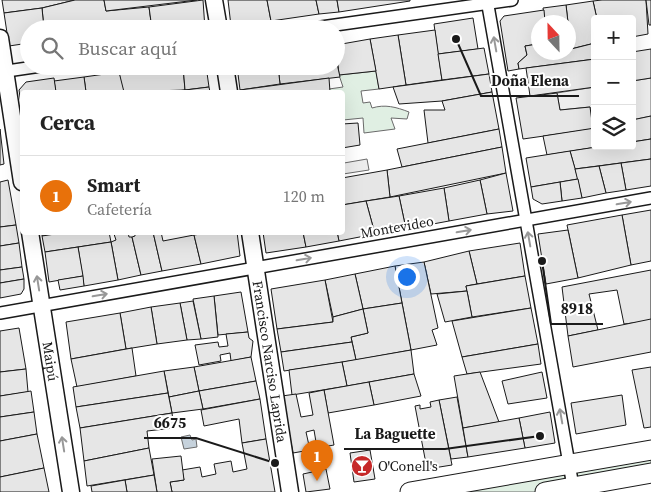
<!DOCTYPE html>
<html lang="es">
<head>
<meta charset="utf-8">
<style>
	body { margin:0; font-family:"Source Serif 4",serif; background:#f2f2f2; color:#222 }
	.controls { position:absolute; right:15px; top:15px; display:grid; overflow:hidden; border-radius:5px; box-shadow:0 5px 20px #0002 }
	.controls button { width:45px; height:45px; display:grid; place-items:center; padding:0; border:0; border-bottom:1px solid #e0e0e0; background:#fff; color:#222; font:25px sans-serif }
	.compass { position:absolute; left:531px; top:15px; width:45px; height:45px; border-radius:50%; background:#fff; box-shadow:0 5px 20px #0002; rotate:338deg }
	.you { position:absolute; left:406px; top:276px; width:18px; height:18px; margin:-12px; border:4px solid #fff; border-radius:50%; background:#1a73e8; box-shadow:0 0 0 8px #1a73e833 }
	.badge { display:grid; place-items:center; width:32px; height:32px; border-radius:50%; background:#c62828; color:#fff; font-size:16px; font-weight:700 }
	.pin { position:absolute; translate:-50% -41px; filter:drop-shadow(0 1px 2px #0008) }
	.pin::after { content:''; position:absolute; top:26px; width:18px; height:15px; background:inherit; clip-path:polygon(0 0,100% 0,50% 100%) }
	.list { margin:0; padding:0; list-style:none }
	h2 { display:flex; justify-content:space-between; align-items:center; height:65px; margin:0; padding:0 20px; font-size:21px }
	h2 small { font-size:16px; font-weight:400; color:#767676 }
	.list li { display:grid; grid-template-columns:32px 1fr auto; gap:15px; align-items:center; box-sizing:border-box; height:80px; padding:0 20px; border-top:1px solid #e0e0e0 }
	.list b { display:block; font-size:19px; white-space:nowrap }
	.list p { margin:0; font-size:16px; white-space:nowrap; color:#767676 }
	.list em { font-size:16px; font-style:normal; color:#767676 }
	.icon { flex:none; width:28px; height:28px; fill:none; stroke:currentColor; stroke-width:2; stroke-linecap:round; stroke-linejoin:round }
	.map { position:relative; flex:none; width:651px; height:492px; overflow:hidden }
	.search { position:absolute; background:#fff; box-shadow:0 5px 20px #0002; left:20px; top:20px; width:325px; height:55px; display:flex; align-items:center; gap:12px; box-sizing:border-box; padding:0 18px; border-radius:28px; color:#767676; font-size:19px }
	.panel { position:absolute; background:#fff; box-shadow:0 5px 20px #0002; left:20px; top:90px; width:325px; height:145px; border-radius:5px }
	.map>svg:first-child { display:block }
	.green { fill:#e0efe3; stroke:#6a6a6a }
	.parking { fill:#ededed; stroke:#6a6a6a }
	.water { fill:#c6d2dc; stroke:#6a6a6a }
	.building { fill:#e6e6e6; stroke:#1a1a1a }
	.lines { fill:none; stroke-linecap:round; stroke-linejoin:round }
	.minor-casing { stroke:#1a1a1a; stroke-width:14 }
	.secondary-casing { stroke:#1a1a1a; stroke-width:19 }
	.primary-casing { stroke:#1a1a1a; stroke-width:21 }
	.minor { stroke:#fff; stroke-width:11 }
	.secondary { stroke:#fff; stroke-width:16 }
	.primary { stroke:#fff; stroke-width:19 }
	.oneway { stroke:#989898 }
	.labels { text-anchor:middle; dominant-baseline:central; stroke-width:4; stroke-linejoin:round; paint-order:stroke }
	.street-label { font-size:14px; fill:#1a1a1a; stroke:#fff }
	.poi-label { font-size:14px; fill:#1a1a1a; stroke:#fff; text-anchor:start }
	.leader { fill:none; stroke:#1a1a1a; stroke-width:2 }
	.callout-dot { fill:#1a1a1a; stroke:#fff; stroke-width:2 }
	.callout-label { font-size:15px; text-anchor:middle; font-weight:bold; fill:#1a1a1a; stroke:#fff; stroke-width:4; stroke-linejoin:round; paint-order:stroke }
</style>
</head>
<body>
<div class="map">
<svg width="651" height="492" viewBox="0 0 651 492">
	<rect width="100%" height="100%" fill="#fff"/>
	<g class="green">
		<path d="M376,71l3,18 -18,2 2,12 7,-1 2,6c13,-4 24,-1 37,4l-2,7 -16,-1 4,11 -31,4 -1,-15 -20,2 -1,-28h-12l-1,-3 14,-2 -4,-12z"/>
		<path d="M651,450v23l-77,19h-164z"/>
	</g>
	<g class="parking">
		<path d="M651,78v38l-19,4v-39z"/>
		<path d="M595,87v41l-5,-21 -30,3 -3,-17z"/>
		<path d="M343,155l1,8 23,-4 2,11 -26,4z"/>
	</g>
	<path class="water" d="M190,435l2,5 4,-1 1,8 -13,2 -3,-12z"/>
	<g class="building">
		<path d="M2,0h73l-33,8 -38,5z"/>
		<path d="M75,0h29l2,11 43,-4 3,22h-108l-2,-21z"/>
		<path d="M104,0h93l-91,11z"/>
		<path d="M203,0l2,29h-53l-3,-22z"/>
		<path d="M228,0h39l4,21 -40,5z"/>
		<path d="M267,0h49l3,14 -48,7z"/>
		<path d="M316,0h21l2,12 -20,2z"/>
		<path d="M337,0h73v1l-71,11z"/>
		<path d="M602,0h44l2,34 -16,3v-18h-35l-4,-18z"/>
		<path d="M646,0h5v25h-2z"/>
		<path d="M593,1l4,18h-2v24l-24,6 -5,-44z"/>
		<path d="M566,5l2,17h-23l-2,-14z"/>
		<path d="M42,8l2,21h-15v14l-20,3 -5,-33z"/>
		<path d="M544,10l1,12h-7v22l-13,2 2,9 -9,8 1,6 -11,2 -8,-50 4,-5z"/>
		<path d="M473,18l5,31 -40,5 -4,-30z"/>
		<path d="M435,30l7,50 -36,5 -8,-50z"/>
		<path d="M398,35l8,50 -27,4 -9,-50z"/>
		<path d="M370,39l6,32 -37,4 -3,-30z"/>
		<path d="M568,40l3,9 24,-6v16l-76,10 -1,-6 9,-8 -2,-9 13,-2v8h30z"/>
		<path d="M484,48l5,26 -47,6 -4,-26z"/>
		<path d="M651,49v29l-19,3v-29z"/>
		<path d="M336,59l4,18 -60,7 -2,-18h58z"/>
		<path d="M595,59v28l-65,9 -4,-28z"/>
		<path d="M159,66h24l2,24 -63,2 -3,-20z"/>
		<path d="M183,66h23l3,21 -24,3z"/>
		<path d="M237,66h41l2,18 -40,6z"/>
		<path d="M119,72l5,20h-38l-2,-15z"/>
		<path d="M489,74l3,18 -50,9 -43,3 -6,-17z"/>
		<path d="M84,77l2,15h-30l-2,-11z"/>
		<path d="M54,78l2,14h-34v19l-3,-21 7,-8z"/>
		<path d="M329,78l1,14h-89l-1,-2z"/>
		<path d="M209,87l1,5h-41z"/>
		<path d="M492,92l7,37 -71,14 -4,-33h21l-3,-9z"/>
		<path d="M557,93l3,17 30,-3 3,22 -70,10 -7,-41z"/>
		<path d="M651,116v23l-19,3v-22z"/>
		<path d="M358,123l2,22 -18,3v-24z"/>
		<path d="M595,128v18h8l-56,9 -4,-19z"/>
		<path d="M0,129l4,35 -4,1z"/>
		<path d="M499,129l3,18 -100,20 -5,-18z"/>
		<path d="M651,139v20l-76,10 -5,-18 33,-5h29v-4z"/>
		<path d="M502,147l4,26 -116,24 -3,-27z"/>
		<path d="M570,151l8,28 -47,8 -5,-29z"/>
		<path d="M651,159v27l-25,4 -5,-27z"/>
		<path d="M621,163l5,27 -20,3 -7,-27z"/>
		<path d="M599,166l7,27 -24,5 -7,-29z"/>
		<path d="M387,170l3,27 -48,8v-27z"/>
		<path d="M506,173l7,38 -26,3 -7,-34z"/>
		<path d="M578,179l4,19 -20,3 -2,-19z"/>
		<path d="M8,180l8,45 -16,2v-45z"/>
		<path d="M480,180l7,34 -38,7 -5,-33z"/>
		<path d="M560,182l2,19 -20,3 -9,-5 -2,-12z"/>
		<path d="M444,188l5,33 -43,8 -7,-33z"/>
		<path d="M399,196l7,33 -31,5 -9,-33z"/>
		<path d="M366,201l9,33 -36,7 -2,-9h5v-27z"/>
		<path d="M651,210v51l-20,4 -9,-50z"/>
		<path d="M622,215l9,50 -53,13 -11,-53z"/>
		<path d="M16,225l3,18 -19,3v-19z"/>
		<path d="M568,230l10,48 -32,6 -8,-50z"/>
		<path d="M42,232h26l-26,4z"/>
		<path d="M68,232h41l2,10 -66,10 -3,-16z"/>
		<path d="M128,232l1,5h3l9,38 -23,5 -7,-38 5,-2 -2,-6z"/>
		<path d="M135,232h18l9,39 -21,4 -9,-38 3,-1z"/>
		<path d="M153,232h8l2,9 31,-6 7,29 -39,7z"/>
		<path d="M215,232h22l3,24 -39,8 -7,-29z"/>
		<path d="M263,232h40l3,15 -40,6z"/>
		<path d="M303,232h34l2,9 -33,6z"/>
		<path d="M111,242l7,38 -34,6 -6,-39z"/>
		<path d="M19,243l3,24 -22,3v-24z"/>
		<path d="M520,243l5,33 -48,8 -8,-33z"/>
		<path d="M78,247l5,29 -34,6 -4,-30z"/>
		<path d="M469,251l8,33 -11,2 1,5 -36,3 -7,-32z"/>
		<path d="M424,262l14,66 -6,2 5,15 -26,5 -16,-84z"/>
		<path d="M395,266l7,37 -39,6 -8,-35z"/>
		<path d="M22,267l2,12 -24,4v-13z"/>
		<path d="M651,270v51l-27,3 -7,-34 -28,4 9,36 -30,6 -6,-49z"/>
		<path d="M355,274l8,35 -30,8 -8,-37z"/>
		<path d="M83,276l1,10 -24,4 -2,-10z"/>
		<path d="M525,276l6,32 -59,9 -6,-31z"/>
		<path d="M24,279v10l-3,5 -21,4v-15z"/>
		<path d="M325,280l8,42 -56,7 -6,-40z"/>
		<path d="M467,291l5,26 -27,5 -8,-28z"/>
		<path d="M241,292l7,40 -30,3 -4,-39z"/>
		<path d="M214,296l4,41 -17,2 -8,-40z"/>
		<path d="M193,301l8,38 -14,1 -7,-37z"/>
		<path d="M180,303l7,37 -30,4 -6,-37z"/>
		<path d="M402,303l9,47 -55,10 -5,-23 17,-4 -5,-24z"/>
		<path d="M151,307l6,37 -31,5 -6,-36z"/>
		<path d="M531,308l7,36 -76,13 -10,-36z"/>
		<path d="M363,309l5,24 -17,4 1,5 -71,10 -4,-23 56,-7v-5z"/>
		<path d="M120,313l6,36 -55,10 -5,-37z"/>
		<path d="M651,319v33l-78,15 -5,-31z"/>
		<path d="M19,328l7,41 -26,3v-41z"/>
		<path d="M248,332l1,6 4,3 -2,16 -20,4 -1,-8 -10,2 1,6 -22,4 -4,-20 23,-3 1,5 9,-1 -2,-12z"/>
		<path d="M352,342l4,18 -72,11 -3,-19z"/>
		<path d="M538,344l3,20 -74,10 -5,-17z"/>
		<path d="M132,348l4,28 -59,11 -6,-28z"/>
		<path d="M411,350l3,24 -67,12 -5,-24z"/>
		<path d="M251,357l5,24 -57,10 -5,-24z"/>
		<path d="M342,362l5,24 -55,9 -3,-25z"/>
		<path d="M194,367l5,24 -30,6 -5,-26z"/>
		<path d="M651,367v60l-7,1 -12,-58z"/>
		<path d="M26,369l2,23 -28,4v-24z"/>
		<path d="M164,371l4,22 -92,14 -3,-20z"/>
		<path d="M480,372l19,50 -36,6 -9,-52z"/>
		<path d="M542,372l5,26 -39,6 -6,-23z"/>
		<path d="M414,374l7,22 -47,9 -5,-23z"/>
		<path d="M256,381l4,18 -57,10 -4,-18z"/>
		<path d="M369,382l5,23 -46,8 -4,-23z"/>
		<path d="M324,390l10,55 -17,3 -3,-18 -8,2 4,18 -17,3 -11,-57 14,-2 5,23 12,-2 -4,-22z"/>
		<path d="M31,391l3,21 -34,5v-21z"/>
		<path d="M199,391l4,18 -31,4 -3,-16z"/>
		<path d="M168,393l4,20 -92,15 -4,-21z"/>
		<path d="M622,395l4,30 -50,9 -5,-31z"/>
		<path d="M457,397l11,60 -17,2 -12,-59z"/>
		<path d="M260,399l6,40 -24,4 -3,-24 -35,7 -3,-16z"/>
		<path d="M439,400l13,65 -25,4 -12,-63 5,-1v4l11,-2 -1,-5z"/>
		<path d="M34,412l3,22 -37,7v-24z"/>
		<path d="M550,412l5,31 -30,5 -6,-30z"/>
		<path d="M172,413l2,15 -27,3 2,17 -65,13 -4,-33z"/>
		<path d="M519,418l6,30 -57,9 -5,-29z"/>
		<path d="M37,434l7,34 -44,9v-36z"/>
		<path d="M266,439l9,53h-103l-2,-10 14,-2 -2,-10 18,-3 2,10 14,-3 -2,-10 17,-3 2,11 14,-3 -5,-26z"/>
		<path d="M149,448l5,27 -67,11 -3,-25z"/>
		<path d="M370,450l5,29 -21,3 -4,-29z"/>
		<path d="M181,456l3,24 -14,2 2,10h-15l-5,-33z"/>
		<path d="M44,468l5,24h-49v-15z"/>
		<path d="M326,469l4,20 -24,3 -3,-18z"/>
		<path d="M154,475l3,17h-30l-2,-12z"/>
		<path d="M125,480l2,12h-35l-1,-6z"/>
	</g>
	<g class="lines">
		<g class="minor-casing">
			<g id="minor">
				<path d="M487,0l87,492"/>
				<path d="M307,29l205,-29"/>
				<path d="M0,72l41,-6"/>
				<path d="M0,313l651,-115"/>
			</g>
		</g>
		<g class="secondary-casing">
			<g id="secondary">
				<path d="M214,0l5,29"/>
				<path d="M0,38l22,144"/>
				<path d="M225,66l4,26"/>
				<path id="s1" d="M30,232l41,260"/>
				<path id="s2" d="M250,232l40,260"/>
			</g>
		</g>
		<g class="primary-casing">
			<g id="primary">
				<path d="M410,492l241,-42"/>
				<path d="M545,492l106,-19"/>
			</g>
		</g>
		<use href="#minor" class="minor"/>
		<use href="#secondary" class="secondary"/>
		<use href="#primary" class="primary"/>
	</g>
	<defs><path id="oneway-shaft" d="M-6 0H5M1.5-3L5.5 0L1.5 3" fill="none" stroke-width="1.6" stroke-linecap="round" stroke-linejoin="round" transform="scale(1.25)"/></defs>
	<g class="oneway">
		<use href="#oneway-shaft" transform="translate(495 44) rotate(-100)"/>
		<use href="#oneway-shaft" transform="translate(624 203) rotate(-10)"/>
		<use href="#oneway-shaft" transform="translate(464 231) rotate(-10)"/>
		<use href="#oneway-shaft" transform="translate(529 239) rotate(-100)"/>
		<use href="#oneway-shaft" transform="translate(304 259) rotate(-10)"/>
		<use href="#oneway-shaft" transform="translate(38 283) rotate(-99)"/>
		<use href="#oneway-shaft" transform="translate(100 295) rotate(-10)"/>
		<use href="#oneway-shaft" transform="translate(561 416) rotate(-100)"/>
		<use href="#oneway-shaft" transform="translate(63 444) rotate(-99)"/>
	</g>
	<defs>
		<g id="bar-disc" transform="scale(1.125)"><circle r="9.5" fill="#c62828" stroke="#fff"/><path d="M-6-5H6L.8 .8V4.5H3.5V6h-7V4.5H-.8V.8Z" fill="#fff"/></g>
	</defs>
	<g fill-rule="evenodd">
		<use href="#bar-disc" x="362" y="466"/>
	</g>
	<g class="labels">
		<g class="street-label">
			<text transform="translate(397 227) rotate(-10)">Montevideo</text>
			<text stroke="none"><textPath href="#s1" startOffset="131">Maipú</textPath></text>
			<text stroke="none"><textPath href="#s2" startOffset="131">Francisco Narciso Laprida</textPath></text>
		</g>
		<g class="poi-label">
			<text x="378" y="466">O'Conell's</text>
		</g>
	</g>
	<path class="leader" d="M456 39L481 96H579M542 261L551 324H603M275 463L196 438H144M540 436L445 449H344"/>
	<g class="callout-dot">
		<circle cx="456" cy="39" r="5"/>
		<circle cx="542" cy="261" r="5"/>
		<circle cx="275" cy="463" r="5"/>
		<circle cx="540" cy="436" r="5"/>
	</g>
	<g class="callout-label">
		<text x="530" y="86">Doña Elena</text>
		<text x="577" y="314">8918</text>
		<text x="170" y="428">6675</text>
		<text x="395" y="439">La Baguette</text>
	</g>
</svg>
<div class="controls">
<button>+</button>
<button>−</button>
<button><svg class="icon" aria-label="layers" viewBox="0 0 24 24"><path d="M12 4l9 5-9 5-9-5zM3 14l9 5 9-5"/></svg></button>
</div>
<svg class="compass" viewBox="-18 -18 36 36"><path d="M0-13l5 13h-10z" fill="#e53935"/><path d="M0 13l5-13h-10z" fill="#767676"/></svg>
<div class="you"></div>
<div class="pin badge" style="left:317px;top:481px;background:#e8710a">1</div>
<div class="search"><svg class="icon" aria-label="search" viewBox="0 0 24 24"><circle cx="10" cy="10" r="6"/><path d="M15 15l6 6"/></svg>Buscar aquí</div>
<section class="panel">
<h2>Cerca<small></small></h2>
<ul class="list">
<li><span class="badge" style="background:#e8710a">1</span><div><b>Smart</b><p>Cafetería</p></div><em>120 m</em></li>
</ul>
</section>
</div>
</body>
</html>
